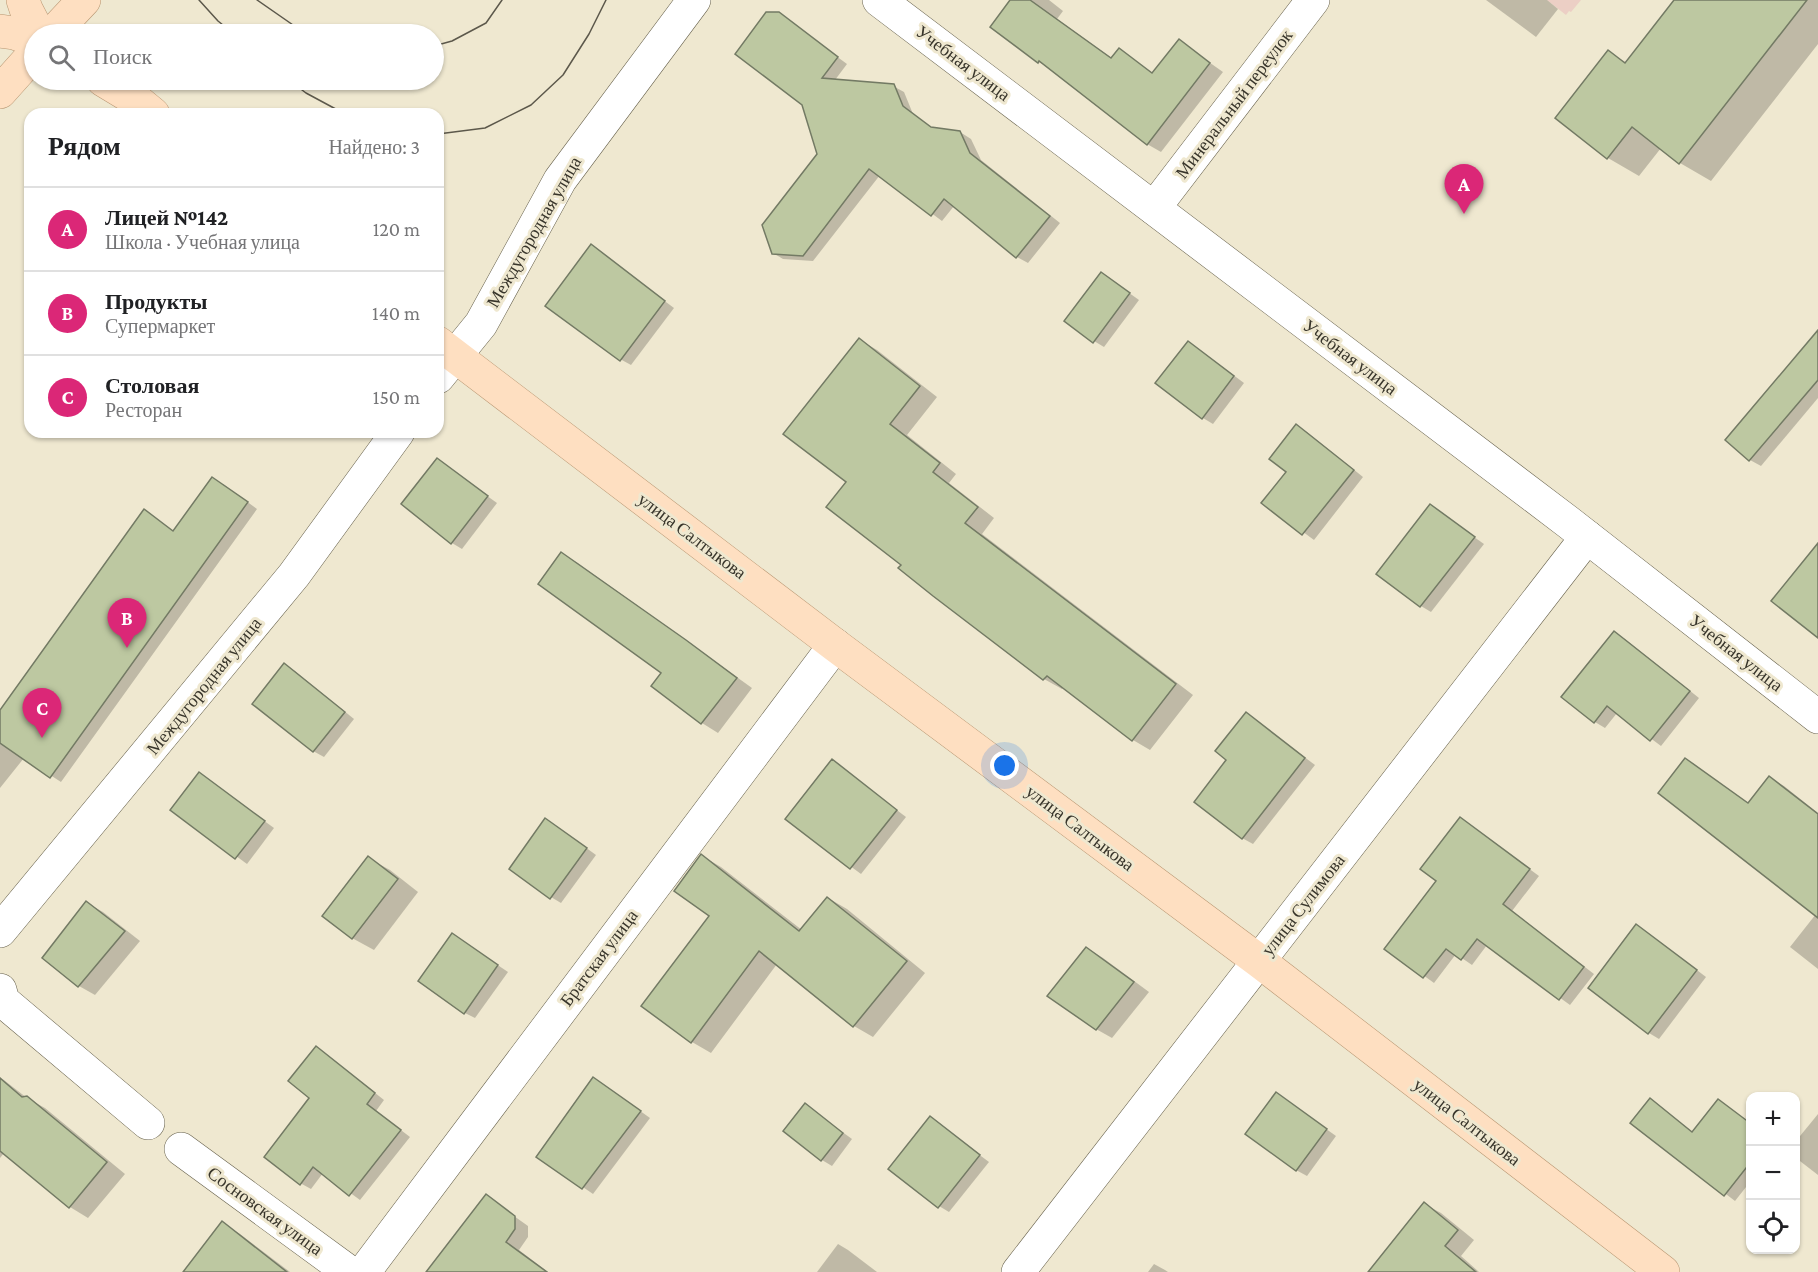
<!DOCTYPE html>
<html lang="ru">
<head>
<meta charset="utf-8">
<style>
	body { margin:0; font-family:"Crimson Pro",serif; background:#f6f6f6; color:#202124 }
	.controls { position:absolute; right:18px; bottom:18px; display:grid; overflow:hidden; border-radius:12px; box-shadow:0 2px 4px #0004 }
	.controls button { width:54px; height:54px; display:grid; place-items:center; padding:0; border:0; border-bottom:2px solid #e0e0e0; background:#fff; color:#202124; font:30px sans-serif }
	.you { position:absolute; left:1005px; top:766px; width:21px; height:21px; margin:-15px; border:4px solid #fff; border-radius:50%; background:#1a73e8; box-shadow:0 0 0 9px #1a73e833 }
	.badge { display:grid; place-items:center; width:39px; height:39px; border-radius:50%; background:#db2777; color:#fff; font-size:20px; font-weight:700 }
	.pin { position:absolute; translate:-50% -50px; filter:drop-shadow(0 2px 3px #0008) }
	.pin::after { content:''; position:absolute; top:32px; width:21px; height:18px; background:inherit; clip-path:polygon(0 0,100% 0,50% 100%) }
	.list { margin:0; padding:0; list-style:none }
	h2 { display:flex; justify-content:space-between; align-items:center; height:78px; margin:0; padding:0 24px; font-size:26px }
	h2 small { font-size:20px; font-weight:400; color:#757577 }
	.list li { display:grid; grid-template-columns:39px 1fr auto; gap:18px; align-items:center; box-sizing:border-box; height:84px; padding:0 24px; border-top:2px solid #e0e0e0 }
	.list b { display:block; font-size:22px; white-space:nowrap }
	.list p { margin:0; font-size:20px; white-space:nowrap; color:#757577 }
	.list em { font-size:20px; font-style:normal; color:#757577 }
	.icon { flex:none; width:33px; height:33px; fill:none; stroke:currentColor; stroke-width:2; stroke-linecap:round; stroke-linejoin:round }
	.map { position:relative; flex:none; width:1818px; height:1272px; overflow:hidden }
	.search { position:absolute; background:#fff; box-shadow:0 2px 4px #0004; left:24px; top:24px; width:420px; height:66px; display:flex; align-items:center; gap:15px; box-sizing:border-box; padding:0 21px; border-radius:33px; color:#757577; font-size:22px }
	.panel { position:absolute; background:#fff; box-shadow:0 2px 4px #0004; left:24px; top:108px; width:420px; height:330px; border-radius:18px }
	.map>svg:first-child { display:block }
	.green { fill:#eccfc5 }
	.shadow { fill:#0003 }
	.building { fill:#bdc8a1; stroke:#737a64; stroke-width:1.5 }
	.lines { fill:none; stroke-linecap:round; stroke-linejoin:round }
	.minor-casing { stroke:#67614c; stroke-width:34 }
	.major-casing { stroke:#b89672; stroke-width:34 }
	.minor { stroke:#fff; stroke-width:33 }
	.major { stroke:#fedfc1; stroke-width:33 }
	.tram { stroke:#5c584b; stroke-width:1.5 }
	.labels { text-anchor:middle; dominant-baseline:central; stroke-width:6; stroke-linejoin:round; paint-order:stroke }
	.street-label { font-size:18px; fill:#38352b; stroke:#efe8d0 }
</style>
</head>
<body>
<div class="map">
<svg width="1818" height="1272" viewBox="0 0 1818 1272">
	<rect width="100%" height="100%" fill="#efe8d0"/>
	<path class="green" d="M1547,0h34l-10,12 -2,-1 -3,4z"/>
	<g class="shadow">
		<path d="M1012,0h37l14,11 -6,8 56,40 7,-9 34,24 25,-33 44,31 -62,80 -14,-8 -94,-74 -14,-8 -47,-35z"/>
		<path d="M1486,0h61l11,9 -22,28z"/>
		<path d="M1676,0h142v44l-107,137 -31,-18 -19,-15 -22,28 -31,-18 -51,-41 51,-65 19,11z"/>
		<path d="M779,14l68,50 -12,16 58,6 11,6 9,22 21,15 26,3 11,7 10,21 79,63 -32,40 -11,-6 -63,-51 -12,15 -62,-46 -67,86 -30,-2 -10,-6 45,-99z"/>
		<path d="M591,246l83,62 -43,57 -11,-6z"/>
		<path d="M1111,280l28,20 -35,47 -10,-6z"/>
		<path d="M860,340l17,10 60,47 -30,38 49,39 -7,9 45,35 -12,16 211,161 -43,55 -17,-10 -70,-53 -1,2 -18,-10 -141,-115 -55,-82z"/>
		<path d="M1189,342l55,41 -31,41 -10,-6z"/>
		<path d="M1818,362v36l-57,68 -11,-6 -23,-20z"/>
		<path d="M1297,426l10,6 56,45 -49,63 -50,-37 24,-31z"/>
		<path d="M437,460l60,43 -35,46 -10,-6 -49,-40z"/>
		<path d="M223,484l34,25 -196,273 -37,-24 -24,30v-76l154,-195 21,15z"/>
		<path d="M1430,506l54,38 -53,68 -10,-6z"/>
		<path d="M562,554l16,9 174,125 -34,45 -16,-10 -49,-37 10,-13z"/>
		<path d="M1615,633l10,6 74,59 -38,48 -44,-33 -12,15 -10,-6z"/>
		<path d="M285,665l10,6 59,48 -30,38 -11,-6z"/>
		<path d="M1247,714l68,51 -62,79 -11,-6 -13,-78z"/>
		<path d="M1686,760l63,44 21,-26 14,8 34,27v156l-28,-22 26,-33z"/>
		<path d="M832,761l74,56 -45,57 -74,-55z"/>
		<path d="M199,774l75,54 -27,36 -75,-55z"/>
		<path d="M1461,819l78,57 -27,35 82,63 -24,31 -83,-60 -15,20 -16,-11 -22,29 -48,-35 52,-68z"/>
		<path d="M556,826l40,29 -35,48 -10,-6z"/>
		<path d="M702,856l19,11 81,63 26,-32 19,11 78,64 -52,64 -19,-11 -77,-62 -66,89 -19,-11 -48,-36 67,-91z"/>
		<path d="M368,858l22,12 28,22 -44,58 -22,-12z"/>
		<path d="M87,903l16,9 37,29 -45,54 -16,-9 -35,-29z"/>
		<path d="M1647,932l59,45 -47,62 -10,-6z"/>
		<path d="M462,941l46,31 -33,46 -10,-5z"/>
		<path d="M1087,948l16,10 46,34 -37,46 -16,-9z"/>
		<path d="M326,1054l58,46 -8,11 34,26 -50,63 -37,-27 -12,16 -11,-6 12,-85z"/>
		<path d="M0,1077l27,21 18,10 80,66 -37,44 -18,-11 -66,-54 -4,5z"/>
		<path d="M604,1085l46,33 -57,76 -55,-38z"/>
		<path d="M1277,1094l59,42 -29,40 -11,-6z"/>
		<path d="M1650,1100l44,33 25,-33 31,23v59l-15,19 -103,-79z"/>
		<path d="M805,1105l47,34 -20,27 -10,-6z"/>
		<path d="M1818,1114v61l-22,-17v-17z"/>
		<path d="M930,1118l59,44 -40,50 -10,-6z"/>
		<path d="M486,1196l42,30v11l-9,13 29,22h-101z"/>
		<path d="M1424,1204l17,9 33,27 -13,16 18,16h-98z"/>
		<path d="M222,1223l18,11 50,38h-80z"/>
		<path d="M838,1244l10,6 29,22h-60z"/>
		<path d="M1154,1264l11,6 3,2h-20z"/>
	</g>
	<g class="building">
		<path d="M1010,0h20l81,58 8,-10 33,25 27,-34 31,24 -63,82 -108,-84 -1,2 -48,-36z"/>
		<path d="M1674,0h133l-128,164 -47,-37 -25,32 -52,-41 53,-68 17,13z"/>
		<path d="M766,12h13l59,45 -16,21 72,6 9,22 28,21 29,4 10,22 80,63 -34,42 -72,-59 -13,17 -62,-47 -66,87 -31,-2 -10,-29 55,-71 -15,-49 -67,-51z"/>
		<path d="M591,244l74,57 -45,60 -75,-55z"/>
		<path d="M1101,272l29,21 -37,50 -29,-22z"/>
		<path d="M1818,330v50l-69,81 -24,-21z"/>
		<path d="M859,338l61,48 -30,38 50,39 -7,9 45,35 -13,16 211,161 -44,57 -85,-65 -4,4 -110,-84 -35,-28 3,-3 -75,-58 20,-25 -63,-48z"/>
		<path d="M1188,341l46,35 -32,43 -47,-36z"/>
		<path d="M1296,424l58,46 -52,65 -41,-32 25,-31 -17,-13z"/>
		<path d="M437,458l51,38 -37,48 -50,-40z"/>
		<path d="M212,477l36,25 -198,276 -50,-35v-33l144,-201 29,22z"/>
		<path d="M1430,504l45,33 -55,70 -44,-33z"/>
		<path d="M1818,543v95l-47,-37z"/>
		<path d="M561,552l125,88 51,38 -36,46 -50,-38 10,-13 -123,-89z"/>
		<path d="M1614,631l76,60 -40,50 -43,-35 -13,17 -33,-26z"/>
		<path d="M284,663l61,49 -32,40 -61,-48z"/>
		<path d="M1246,712l59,46 -63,81 -48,-37 32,-42 -11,-9z"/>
		<path d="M1685,758l63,45 21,-27 49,38v104l-160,-125z"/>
		<path d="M832,759l65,51 -47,59 -65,-50z"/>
		<path d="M199,772l66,49 -30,38 -65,-49z"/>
		<path d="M1460,817l70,52 -27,35 81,63 -25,33 -82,-61 -16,21 -15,-11 -23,29 -39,-29 52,-68 -16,-12z"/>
		<path d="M545,818l42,30 -37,51 -41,-30z"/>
		<path d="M701,854l98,77 28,-34 80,64 -54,66 -94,-76 -68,92 -50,-37 68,-90 -35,-25z"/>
		<path d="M368,856l30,23 -46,60 -30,-23z"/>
		<path d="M86,901l39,30 -47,56 -36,-29z"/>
		<path d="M1636,924l61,46 -49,64 -60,-46z"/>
		<path d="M452,933l46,32 -34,49 -46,-33z"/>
		<path d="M1086,947l48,35 -38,48 -49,-34z"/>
		<path d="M316,1046l59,47 -8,11 34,26 -52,66 -36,-29 -13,18 -36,-28 45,-59 -21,-17z"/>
		<path d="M593,1077l48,34 -59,78 -46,-32z"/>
		<path d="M0,1078l22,19 5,-1 80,66 -38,46 -69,-57z"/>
		<path d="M1276,1092l51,37 -31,42 -51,-37z"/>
		<path d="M1650,1098l42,34 26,-33 32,24v40l-26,33 -94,-73z"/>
		<path d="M805,1103l38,30 -22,28 -38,-30z"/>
		<path d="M930,1116l50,39 -42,53 -50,-39z"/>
		<path d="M486,1194l29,22v13l-9,13 41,30h-121z"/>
		<path d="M1424,1202l34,28 -13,16 31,26h-108z"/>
		<path d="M222,1221l65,51h-104z"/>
	</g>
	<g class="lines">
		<g class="minor-casing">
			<g id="minor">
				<path d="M879,0l689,522 250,195"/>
				<path d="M1154,208l159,-208"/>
				<path d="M438,377l43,-53 79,-144 134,-180"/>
				<path d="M0,931l294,-356 104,-143"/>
				<path d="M0,990l3,11 145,122"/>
				<path d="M181,1149l168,123"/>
				<path d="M364,1272l471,-627"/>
				<path d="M1018,1272l569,-735"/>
			</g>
		</g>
		<g class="major-casing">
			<g id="major">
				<path d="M23,0l3,9 13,25"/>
				<path d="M0,31l14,2 20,7"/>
				<path d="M52,34l32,-34"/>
				<path d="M103,80l33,20 17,14"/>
				<path d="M0,92l34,-38"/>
				<path d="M438,343l397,302 424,316 404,311"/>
			</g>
		</g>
		<use href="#minor" class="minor"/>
		<use href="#major" class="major"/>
		<g class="tram">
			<path d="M199,0l19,21 16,13"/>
			<path d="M257,0l49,34"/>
			<path d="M434,46l18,-5 34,-18 16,-23"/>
			<path d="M289,80l17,13 39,21"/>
			<path d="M438,134l47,-6 46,-23 32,-30 26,-41 17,-34"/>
		</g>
	</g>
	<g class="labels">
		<g class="street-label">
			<text transform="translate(963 63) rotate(37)">Учебная улица</text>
			<text transform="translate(1234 104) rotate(-53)">Минеральный переулок</text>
			<text transform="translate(534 232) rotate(-60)">Междугородная улица</text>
			<text transform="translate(1350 357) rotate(37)">Учебная улица</text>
			<text transform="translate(692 536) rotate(37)">улица Салтыкова</text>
			<text transform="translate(1736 653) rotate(38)">Учебная улица</text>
			<text transform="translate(204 686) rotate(-51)">Междугородная улица</text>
			<text transform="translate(1080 828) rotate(37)">улица Салтыкова</text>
			<text transform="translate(1303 905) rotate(-52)">улица Сулимова</text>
			<text transform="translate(599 958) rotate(-53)">Братская улица</text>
			<text transform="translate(1467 1122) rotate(38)">улица Салтыкова</text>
			<text transform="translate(265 1211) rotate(36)">Сосновская улица</text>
		</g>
	</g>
</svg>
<div class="controls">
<button>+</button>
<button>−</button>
<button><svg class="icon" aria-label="locate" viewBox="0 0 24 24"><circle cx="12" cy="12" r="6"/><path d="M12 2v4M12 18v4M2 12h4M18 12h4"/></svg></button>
</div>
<div class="you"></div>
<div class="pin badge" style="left:1464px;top:214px">A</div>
<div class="pin badge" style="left:127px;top:648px">B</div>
<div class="pin badge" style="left:42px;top:738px">C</div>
<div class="search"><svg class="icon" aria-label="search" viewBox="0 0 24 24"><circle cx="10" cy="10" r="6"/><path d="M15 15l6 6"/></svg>Поиск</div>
<section class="panel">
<h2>Рядом<small>Найдено: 3</small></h2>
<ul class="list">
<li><span class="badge">A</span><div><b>Лицей №142</b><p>Школа · Учебная улица</p></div><em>120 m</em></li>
<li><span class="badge">B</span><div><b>Продукты</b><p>Супермаркет</p></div><em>140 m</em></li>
<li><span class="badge">C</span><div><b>Столовая</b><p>Ресторан</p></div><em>150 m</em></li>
</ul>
</section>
</div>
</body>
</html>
